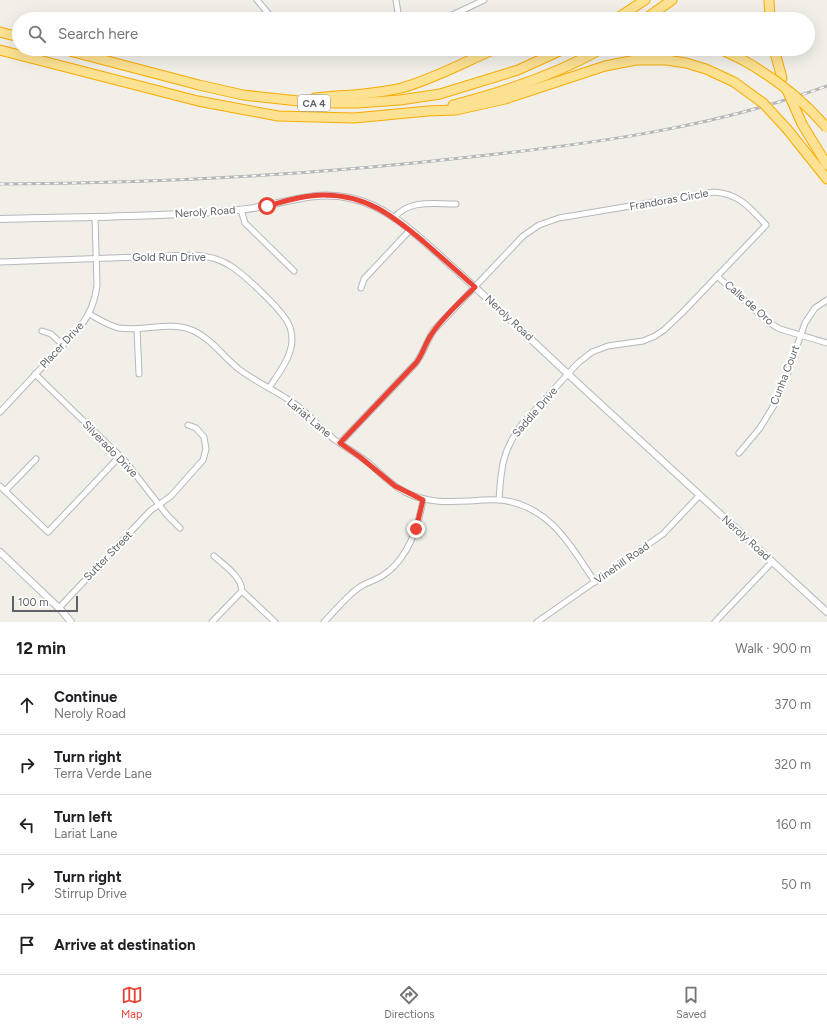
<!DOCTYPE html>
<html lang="en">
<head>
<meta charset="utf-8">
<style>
	body { margin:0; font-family:Figtree,sans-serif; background:#f2f2f2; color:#202124 }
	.scale { position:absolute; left:12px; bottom:10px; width:66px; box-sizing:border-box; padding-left:4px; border:2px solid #5f6368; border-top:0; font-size:11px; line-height:14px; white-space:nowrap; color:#5f6368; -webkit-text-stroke:3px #fff; paint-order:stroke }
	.stop { position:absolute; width:12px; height:12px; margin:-9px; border:3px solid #ea4335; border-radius:50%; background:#fff }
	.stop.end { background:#ea4335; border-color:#fff; box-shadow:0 1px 4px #0008 }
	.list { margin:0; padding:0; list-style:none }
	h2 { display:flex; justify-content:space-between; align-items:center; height:52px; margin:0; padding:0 16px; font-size:17px }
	h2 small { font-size:13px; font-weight:400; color:#757577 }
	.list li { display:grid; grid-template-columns:26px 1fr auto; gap:12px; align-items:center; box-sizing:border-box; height:60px; padding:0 16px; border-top:1px solid #e0e0e0 }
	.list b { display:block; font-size:15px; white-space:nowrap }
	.list p { margin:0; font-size:13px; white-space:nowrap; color:#757577 }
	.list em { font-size:13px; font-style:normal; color:#757577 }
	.icon { flex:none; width:22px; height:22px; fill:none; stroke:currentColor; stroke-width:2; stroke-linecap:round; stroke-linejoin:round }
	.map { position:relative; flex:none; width:827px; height:622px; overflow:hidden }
	.search { position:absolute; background:#fff; box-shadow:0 4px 16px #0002; left:12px; right:12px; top:12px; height:44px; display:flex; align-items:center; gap:10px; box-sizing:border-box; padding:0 14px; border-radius:22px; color:#757577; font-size:15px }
	.sheet { height:352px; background:#fff }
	nav { display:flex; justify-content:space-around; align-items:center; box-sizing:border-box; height:56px; border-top:1px solid #e0e0e0; background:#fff; font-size:11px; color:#757577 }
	nav a { display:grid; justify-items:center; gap:2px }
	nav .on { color:#ea4335 }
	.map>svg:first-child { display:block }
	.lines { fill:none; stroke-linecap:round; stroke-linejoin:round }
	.minor-casing { stroke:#b5b8bc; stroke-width:7 }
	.tertiary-casing { stroke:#b5b8bc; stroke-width:8 }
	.motorway-casing { stroke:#f9ab00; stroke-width:11 }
	.minor { stroke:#fff; stroke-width:5 }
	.tertiary { stroke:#fff; stroke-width:6 }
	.motorway { stroke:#fde293; stroke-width:9 }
	.rail-casing { stroke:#b6b7b8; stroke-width:3 }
	.rail { stroke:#fff; stroke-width:1.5; stroke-dasharray:4.5; stroke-linecap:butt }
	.motorway-bridge-casing { stroke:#f9ab00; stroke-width:11; stroke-linecap:butt }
	.motorway-bridge { stroke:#fde293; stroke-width:9 }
	.route { stroke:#ea4335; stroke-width:5 }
	.labels { text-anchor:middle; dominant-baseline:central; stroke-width:4; stroke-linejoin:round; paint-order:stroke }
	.shield { fill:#fff; stroke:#8f9295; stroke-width:1 }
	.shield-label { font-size:10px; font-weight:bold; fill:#5f6368 }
	.street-label { font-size:11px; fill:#5f6368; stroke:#fff }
</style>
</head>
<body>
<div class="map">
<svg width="827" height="622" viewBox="0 0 827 622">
	<rect width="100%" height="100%" fill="#f1efe8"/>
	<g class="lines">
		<g class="minor-casing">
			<g id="minor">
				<path d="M257,0l16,19"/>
				<path d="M396,0l3,19"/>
				<path d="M444,19l40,-19"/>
				<path d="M329,49l20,2 22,-2"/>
				<path d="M241,210l4,13 49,48"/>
				<path d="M394,218c15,-19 40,-14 62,-14"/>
				<path d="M0,262l194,-7c12,1 24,3 35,10 14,8 52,44 59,58 3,5 4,12 4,18 -1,17 -14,33 -23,47"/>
				<path d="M717,276l51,46 12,7 47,14"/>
				<path d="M361,288l3,-9 46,-49"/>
				<path d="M89,314c10,5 20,12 30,14 25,4 52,-8 75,3 19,9 30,27 46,39 19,14 41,23 59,37 13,10 23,23 36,33 11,8 24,15 35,24 11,10 21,21 35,28 21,11 42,10 65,9 10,-1 21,-2 31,-1 49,6 69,45 94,82"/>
				<path d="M137,329l2,45"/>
				<path d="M42,331l9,3 12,11"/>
				<path d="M35,374l90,87 42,54 13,13"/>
				<path d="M0,412l79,-84c11,-13 16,-26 18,-43l-2,-68"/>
				<path d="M340,443l76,-80c8,-11 11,-23 18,-33l89,-94 16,-11 20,-7 155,-26c26,2 36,16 52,33l-84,88 -18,17 -9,6 -12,5 -35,5 -16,6 -14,11 -56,61c-20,27 -21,44 -23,76"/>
				<path d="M739,453l21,-25 16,-26 9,-22 20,-57 10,-15 12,-8"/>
				<path d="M0,486l48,46 72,-76"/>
				<path d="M5,491l31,-32"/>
				<path d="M214,556c11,10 27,20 28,35l33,31"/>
				<path d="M59,608l91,-97 21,-15 32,-36 3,-11 -2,-12 -8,-9 -8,-3"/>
				<path d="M212,622l30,-31"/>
				<path d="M324,622c11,-11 21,-24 33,-33 7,-6 17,-8 25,-13 26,-16 36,-48 41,-76"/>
				<path d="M537,622l126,-88 36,-38"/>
				<path d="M715,622l57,-60"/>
			</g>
		</g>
		<g class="tertiary-casing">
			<g id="tertiary">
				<path d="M0,219c79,-2 159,-2 238,-9 40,-3 71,-21 112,-12 39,8 69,39 98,65 41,36 80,74 120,111 86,80 173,159 259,238"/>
				<path d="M0,552l62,59 9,11"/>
			</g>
		</g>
		<g class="motorway-casing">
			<g id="motorway">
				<path d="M769,0l1,19"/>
				<path d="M616,19l29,-19"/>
				<path d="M645,19l27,-19"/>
				<path d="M0,32l19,5"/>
				<path d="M62,49l137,36 44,10 74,8h41l42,-3 40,-6 78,-24 46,-21"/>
				<path d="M720,49l21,10"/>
				<path d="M774,49l8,29"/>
				<path d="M0,50l198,51 80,15 76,2 74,-7 28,-1 49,-11 100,-33 31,-6h30l20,3 20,6 28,13"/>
				<path d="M315,98c29,-3 57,-3 86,-10 33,-9 63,-26 94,-39"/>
				<path d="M453,105c51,-13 102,-30 148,-56"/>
				<path d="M802,124l25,41"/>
				<path d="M787,129l40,50"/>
			</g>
		</g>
		<use href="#minor" class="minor"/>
		<use href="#tertiary" class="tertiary"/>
		<use href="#motorway" class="motorway"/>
		<g class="rail-casing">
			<path id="rail" d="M0,184c157,-1 314,-9 470,-27 121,-13 242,-29 357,-71"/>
		</g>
		<use href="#rail" class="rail"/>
		<g class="motorway-bridge-casing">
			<g id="motorway-bridge">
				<path d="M741,59c33,18 62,41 86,69"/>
				<path d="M734,82l29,21 24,26"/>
				<path d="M787,90l15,34"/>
			</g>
		</g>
		<use href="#motorway-bridge" class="motorway-bridge"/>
	</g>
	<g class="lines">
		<path class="route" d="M267,206c19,-5 38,-11 57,-11 43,0 69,21 100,47 17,15 34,30 51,45 -13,13 -35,33 -44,48 -6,9 -8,19 -15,28l-76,80 20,14 35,29 28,14 -7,29"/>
	</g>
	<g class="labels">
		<rect class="shield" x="298" y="95" width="32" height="16" rx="3"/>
		<g class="shield-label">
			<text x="314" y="103">CA 4</text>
		</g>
		<g class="street-label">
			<text transform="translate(669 200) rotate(-10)">Frandoras Circle</text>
			<text transform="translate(205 212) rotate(-4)">Neroly Road</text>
			<text x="169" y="257">Gold Run Drive</text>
			<text transform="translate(749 303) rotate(41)">Calle de Oro</text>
			<text transform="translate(509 318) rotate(43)">Neroly Road</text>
			<text transform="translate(62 345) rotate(-47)">Placer Drive</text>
			<text transform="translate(785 375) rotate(-69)">Cunha Court</text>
			<text transform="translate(535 412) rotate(-49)">Saddle Drive</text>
			<text transform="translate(309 418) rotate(40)">Lariat Lane</text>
			<text transform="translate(110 449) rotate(46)">Silverado Drive</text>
			<text transform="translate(746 538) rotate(42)">Neroly Road</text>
			<text transform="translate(108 556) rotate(-46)">Sutter Street</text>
			<text transform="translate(622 563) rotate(-35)">Vinehill Road</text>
		</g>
	</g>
</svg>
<div class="scale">100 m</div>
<div class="stop" style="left:267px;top:206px"></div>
<div class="stop end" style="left:416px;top:529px"></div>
<div class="search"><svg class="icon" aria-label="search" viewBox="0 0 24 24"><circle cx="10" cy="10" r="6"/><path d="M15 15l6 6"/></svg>Search here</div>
</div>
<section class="sheet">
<h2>12 min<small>Walk · 900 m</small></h2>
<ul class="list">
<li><svg class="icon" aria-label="ahead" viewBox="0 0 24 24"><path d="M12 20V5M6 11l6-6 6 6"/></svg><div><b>Continue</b><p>Neroly Road</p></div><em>370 m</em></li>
<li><svg class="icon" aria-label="right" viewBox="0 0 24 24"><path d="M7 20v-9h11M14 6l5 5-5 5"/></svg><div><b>Turn right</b><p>Terra Verde Lane</p></div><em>320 m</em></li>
<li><svg class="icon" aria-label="left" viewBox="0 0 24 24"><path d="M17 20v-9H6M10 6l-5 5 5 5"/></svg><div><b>Turn left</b><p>Lariat Lane</p></div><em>160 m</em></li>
<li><svg class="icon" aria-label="right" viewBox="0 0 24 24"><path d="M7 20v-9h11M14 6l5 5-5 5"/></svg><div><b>Turn right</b><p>Stirrup Drive</p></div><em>50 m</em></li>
<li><svg class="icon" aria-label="arrive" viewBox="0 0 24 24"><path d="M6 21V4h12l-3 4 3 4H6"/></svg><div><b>Arrive at destination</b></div></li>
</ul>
</section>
<nav>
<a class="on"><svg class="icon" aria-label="map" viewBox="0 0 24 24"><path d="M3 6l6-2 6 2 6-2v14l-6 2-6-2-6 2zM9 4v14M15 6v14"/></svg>Map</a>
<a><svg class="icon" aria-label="directions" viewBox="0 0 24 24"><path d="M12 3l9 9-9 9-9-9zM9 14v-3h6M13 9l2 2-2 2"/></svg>Directions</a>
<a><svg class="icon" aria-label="saved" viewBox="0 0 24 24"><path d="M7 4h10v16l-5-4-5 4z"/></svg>Saved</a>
</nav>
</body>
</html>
